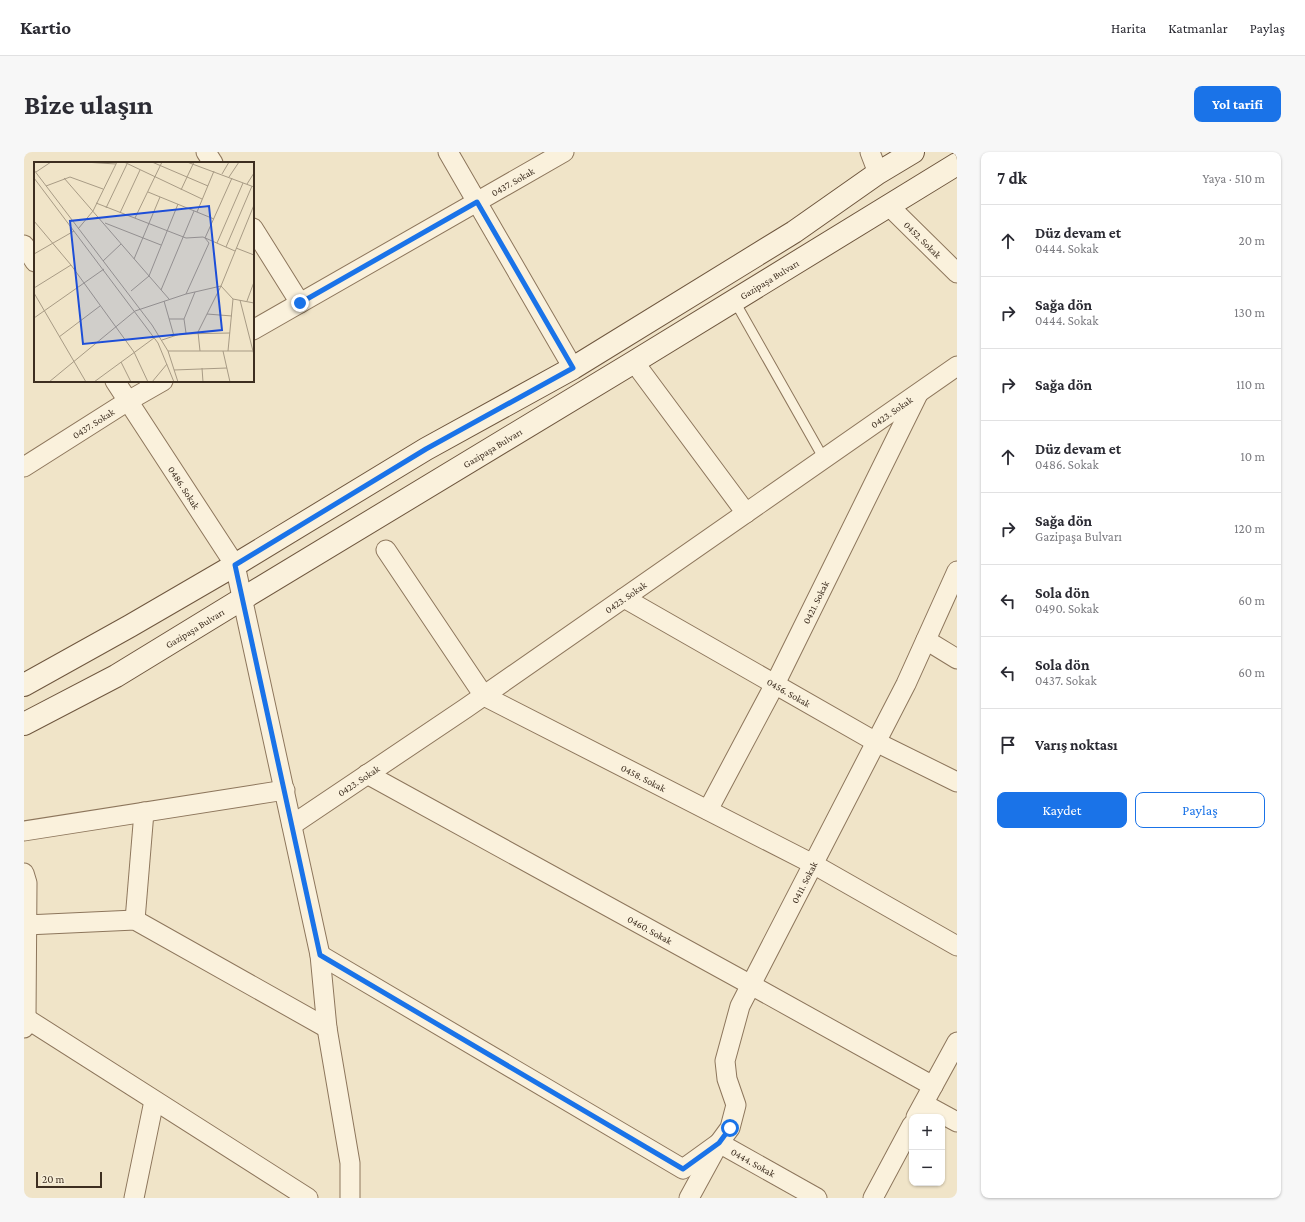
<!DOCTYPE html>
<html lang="tr">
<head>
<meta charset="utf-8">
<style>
	body { margin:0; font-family:"Crimson Pro",serif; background:#f7f7f7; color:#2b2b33 }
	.controls { position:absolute; right:12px; bottom:12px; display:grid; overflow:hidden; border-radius:8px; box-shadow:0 1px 3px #0004 }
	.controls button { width:36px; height:36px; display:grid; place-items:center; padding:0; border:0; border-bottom:1px solid #e1e1e2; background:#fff; color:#2b2b33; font:20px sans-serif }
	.scale { position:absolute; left:12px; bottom:10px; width:66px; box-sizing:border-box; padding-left:4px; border:2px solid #3d2e20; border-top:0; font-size:11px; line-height:14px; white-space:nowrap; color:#3d2e20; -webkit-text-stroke:3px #f7eed8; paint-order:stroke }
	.stop { position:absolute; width:12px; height:12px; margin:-9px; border:3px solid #1a73e8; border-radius:50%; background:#fff }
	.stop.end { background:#1a73e8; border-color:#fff; box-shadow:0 1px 4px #0008 }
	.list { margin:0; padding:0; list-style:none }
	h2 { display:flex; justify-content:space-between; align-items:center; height:52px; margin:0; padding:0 16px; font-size:17px }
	h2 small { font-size:13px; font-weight:400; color:#7c7c81 }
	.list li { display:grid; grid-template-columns:26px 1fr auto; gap:12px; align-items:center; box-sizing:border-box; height:72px; padding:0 16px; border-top:1px solid #e1e1e2 }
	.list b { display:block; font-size:15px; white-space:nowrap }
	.list p { margin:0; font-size:13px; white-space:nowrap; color:#7c7c81 }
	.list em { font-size:13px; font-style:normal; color:#7c7c81 }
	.actions { display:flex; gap:8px; padding:12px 16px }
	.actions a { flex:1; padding:9px 0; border:1px solid #1a73e8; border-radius:8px; text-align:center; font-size:14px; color:#1a73e8 }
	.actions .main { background:#1a73e8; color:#fff }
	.icon { flex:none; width:22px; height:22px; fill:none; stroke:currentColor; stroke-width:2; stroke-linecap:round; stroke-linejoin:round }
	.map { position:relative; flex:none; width:933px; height:1046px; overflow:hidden; border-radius:8px }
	header { display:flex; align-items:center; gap:24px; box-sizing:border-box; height:56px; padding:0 20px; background:#fff; border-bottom:1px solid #e1e1e2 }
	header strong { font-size:19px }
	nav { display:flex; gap:22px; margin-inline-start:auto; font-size:14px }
	.intro { display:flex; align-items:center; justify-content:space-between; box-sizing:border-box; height:96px; padding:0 24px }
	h1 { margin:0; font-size:28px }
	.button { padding:10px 18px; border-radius:8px; background:#1a73e8; color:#fff; font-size:14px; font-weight:700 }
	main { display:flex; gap:24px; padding:0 24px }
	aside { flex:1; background:#fff; border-radius:8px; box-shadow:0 1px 3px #0004 }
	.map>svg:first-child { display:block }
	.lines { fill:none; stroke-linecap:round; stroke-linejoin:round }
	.lane-casing { stroke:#8d765c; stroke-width:11 }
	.street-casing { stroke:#8d765c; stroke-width:21 }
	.secondary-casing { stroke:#6f573f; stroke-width:24 }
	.lane { stroke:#faf1dc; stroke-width:9 }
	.street { stroke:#faf1dc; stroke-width:19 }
	.secondary { stroke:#faf1dc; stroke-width:22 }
	.route { stroke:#1a73e8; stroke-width:5 }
	.labels { text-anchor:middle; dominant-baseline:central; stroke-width:3; stroke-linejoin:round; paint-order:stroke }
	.street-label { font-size:10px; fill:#3d2e20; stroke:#f7eed8 }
	.inset-road { fill:none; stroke:#a89b85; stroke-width:1 }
	.view { fill:#1d4ed8; fill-opacity:0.15; stroke:#1d4ed8; stroke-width:2 }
	.inset-edge { fill:none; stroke:#3d2e20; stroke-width:2 }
</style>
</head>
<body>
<header>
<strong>Kartio</strong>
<nav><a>Harita</a><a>Katmanlar</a><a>Paylaş</a></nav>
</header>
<div class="intro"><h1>Bize ulaşın</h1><a class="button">Yol tarifi</a></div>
<main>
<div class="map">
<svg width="933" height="1046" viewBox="0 0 933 1046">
	<rect width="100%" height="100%" fill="#f0e4c8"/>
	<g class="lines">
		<g class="lane-casing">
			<path id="lane" d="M710,148l90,159"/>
		</g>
		<g class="street-casing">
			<g id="street">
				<path d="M182,0l7,11"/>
				<path d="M424,0l125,216"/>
				<path d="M846,0l8,21"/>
				<path id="s1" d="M864,53l69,68"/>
				<path d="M229,76l47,75"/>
				<path d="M0,93l11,17"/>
				<path id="s2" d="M229,178l311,-178"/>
				<path d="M610,210l112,151"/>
				<path id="s3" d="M91,229l120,184 85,390 7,73 23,135v35"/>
				<path id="s4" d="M0,315l104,-66 35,-20"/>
				<path id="s5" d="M362,398l98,146 329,168 144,82"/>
				<path id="s6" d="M600,446l252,144 81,40"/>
				<path d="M902,488l31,19"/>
				<path id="s7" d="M343,622l384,211 182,101"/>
				<path id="s8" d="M684,658l67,-126 143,-290"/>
				<path id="s9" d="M268,673l174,-117 491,-342"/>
				<path d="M0,679l261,-41"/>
				<path d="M0,721l3,10 -1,134 -2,11"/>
				<path d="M111,768l9,-108"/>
				<path d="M2,773l109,-5 192,108"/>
				<path id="s10" d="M296,803l363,214 36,-26 98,55"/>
				<path d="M0,865l284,181"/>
				<path d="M900,952l33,18"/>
				<path d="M892,965l41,-75"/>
				<path d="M110,1046l20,-97"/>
				<path id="s11" d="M665,1046l30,-55 11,-15 6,-23 -9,-26 -2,-18 15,-55 166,-322 51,-113"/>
				<path d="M849,1046l39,-73"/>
			</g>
		</g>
		<g class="secondary-casing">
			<g id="secondary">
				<path d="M0,533l106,-59 105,-61 191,-116 147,-81 221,-136 84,-59 35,-21"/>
				<path id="s12" d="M0,572l92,-48 126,-77 392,-237 323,-198"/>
			</g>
		</g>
		<use href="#lane" class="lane"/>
		<use href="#street" class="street"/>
		<use href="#secondary" class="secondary"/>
	</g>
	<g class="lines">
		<path class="route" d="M276,151l177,-101 96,166 -147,81 -191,116 85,390 363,214 36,-26 11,-15"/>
	</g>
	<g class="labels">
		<g class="street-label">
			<text stroke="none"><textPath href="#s2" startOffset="299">0437. Sokak</textPath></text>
			<text stroke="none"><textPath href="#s1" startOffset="49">0452. Sokak</textPath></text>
			<text stroke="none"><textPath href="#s12" startOffset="868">Gazipaşa Bulvarı</textPath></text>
			<text stroke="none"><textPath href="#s9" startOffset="728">0423. Sokak</textPath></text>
			<text stroke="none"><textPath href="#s4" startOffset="82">0437. Sokak</textPath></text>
			<text stroke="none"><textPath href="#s12" startOffset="544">Gazipaşa Bulvarı</textPath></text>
			<text stroke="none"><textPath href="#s3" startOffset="127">0486. Sokak</textPath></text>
			<text stroke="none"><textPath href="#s9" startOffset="404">0423. Sokak</textPath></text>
			<text stroke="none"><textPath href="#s8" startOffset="234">0421. Sokak</textPath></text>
			<text stroke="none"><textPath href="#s12" startOffset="196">Gazipaşa Bulvarı</textPath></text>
			<text stroke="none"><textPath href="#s6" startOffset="190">0456. Sokak</textPath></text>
			<text stroke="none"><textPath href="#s5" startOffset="355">0458. Sokak</textPath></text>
			<text stroke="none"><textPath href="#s9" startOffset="80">0423. Sokak</textPath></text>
			<text stroke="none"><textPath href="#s11" startOffset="347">0411. Sokak</textPath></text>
			<text stroke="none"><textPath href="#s7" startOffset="323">0460. Sokak</textPath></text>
			<text stroke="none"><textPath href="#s10" startOffset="505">0444. Sokak</textPath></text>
		</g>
	</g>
	<g transform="translate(10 10)">
		<rect width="220" height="220" fill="#f0e4c8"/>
		<path class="inset-road" d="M50,0l32,2M90,0l78,37M118,0l56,24M153,0l67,25M0,8l118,155 16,26 10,31M2,10l15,-10M188,12l7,-12M195,15l10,-15M0,16l124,165 16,39M30,16l105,121M213,22l7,-11M12,24l24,-9 33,12M147,28l13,-28M114,30l66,27M62,41l90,35 17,-1 32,14M72,46l21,-44M163,50l17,-41M86,51l20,-43M101,56l27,-56M0,59l37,44 63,87 14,30M71,61l56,22M44,67l15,-18 24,-49M183,81l26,-60M192,85l26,-61M202,86l18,7M0,92l40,-23M100,97l26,-62M69,99l18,-17M0,126l37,-23M127,128l33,-79M97,129l18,-15 29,-72M0,131l52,89M152,132l23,-51 -4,-5 27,-60M206,138l14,55M130,139l10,35M213,139l7,-19M173,152l25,2M0,156l70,-49M135,157h15M152,171l-2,-14 11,-27M25,175l41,-31M128,178l18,-6 50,-1M134,189h86M166,189l-2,-19 23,-46 33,-81M189,189l7,31M194,189l5,-52M87,200l10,20M168,206l1,14M140,208l53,-2M15,220l86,-71 51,-17 35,-8 12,13 21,4M60,220l60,-44M118,220l15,-18"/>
		<path class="view" d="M175,44l13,124 -139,14 -13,-123z"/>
		<rect width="220" height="220" class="inset-edge"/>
	</g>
</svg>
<div class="controls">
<button>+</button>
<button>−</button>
</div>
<div class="scale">20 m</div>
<div class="stop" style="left:706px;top:976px"></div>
<div class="stop end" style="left:276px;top:151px"></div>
</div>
<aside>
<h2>7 dk<small>Yaya · 510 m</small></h2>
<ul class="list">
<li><svg class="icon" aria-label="ahead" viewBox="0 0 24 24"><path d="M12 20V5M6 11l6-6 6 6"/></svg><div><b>Düz devam et</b><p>0444. Sokak</p></div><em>20 m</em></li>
<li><svg class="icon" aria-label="right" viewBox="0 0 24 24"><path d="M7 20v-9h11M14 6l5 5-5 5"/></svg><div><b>Sağa dön</b><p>0444. Sokak</p></div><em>130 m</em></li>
<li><svg class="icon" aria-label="right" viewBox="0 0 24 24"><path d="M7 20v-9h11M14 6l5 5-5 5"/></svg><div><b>Sağa dön</b></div><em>110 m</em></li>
<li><svg class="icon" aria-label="ahead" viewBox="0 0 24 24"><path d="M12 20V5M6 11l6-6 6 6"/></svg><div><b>Düz devam et</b><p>0486. Sokak</p></div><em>10 m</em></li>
<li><svg class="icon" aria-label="right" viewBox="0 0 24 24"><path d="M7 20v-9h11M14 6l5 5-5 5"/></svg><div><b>Sağa dön</b><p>Gazipaşa Bulvarı</p></div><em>120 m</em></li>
<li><svg class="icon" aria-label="left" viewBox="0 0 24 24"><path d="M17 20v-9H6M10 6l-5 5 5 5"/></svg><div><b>Sola dön</b><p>0490. Sokak</p></div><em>60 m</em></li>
<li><svg class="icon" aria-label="left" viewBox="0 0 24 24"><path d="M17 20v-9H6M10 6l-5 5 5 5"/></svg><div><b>Sola dön</b><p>0437. Sokak</p></div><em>60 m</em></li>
<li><svg class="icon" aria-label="arrive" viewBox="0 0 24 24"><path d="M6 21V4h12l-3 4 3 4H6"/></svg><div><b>Varış noktası</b></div></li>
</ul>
<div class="actions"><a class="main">Kaydet</a><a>Paylaş</a></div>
</aside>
</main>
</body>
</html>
